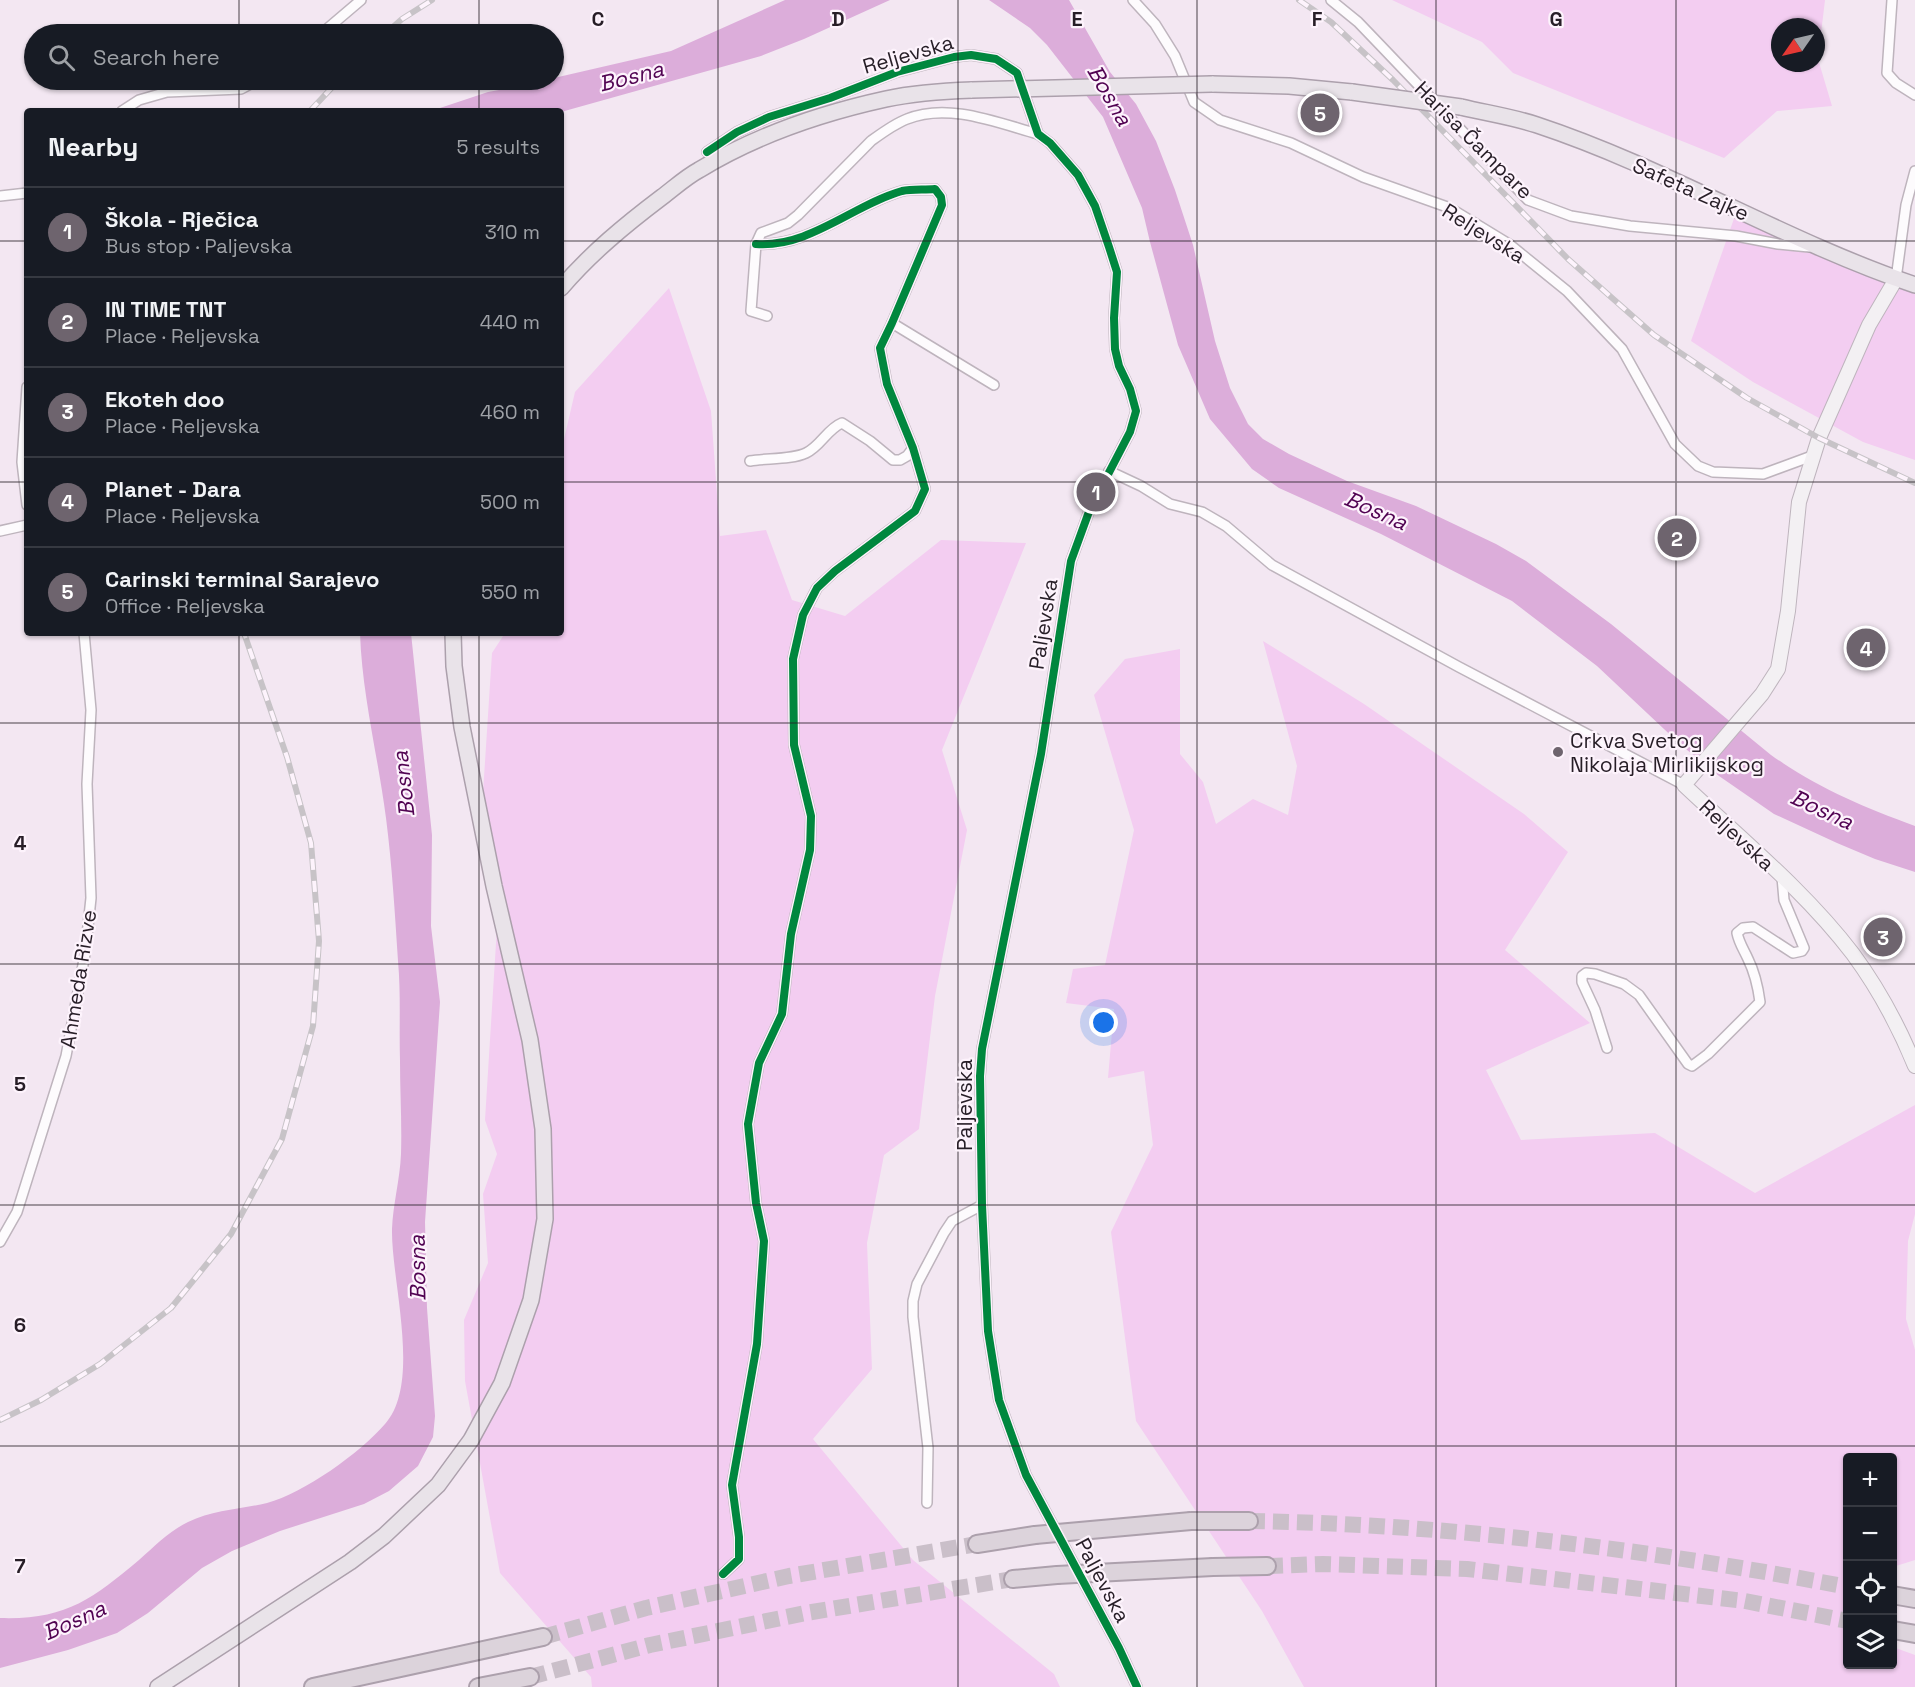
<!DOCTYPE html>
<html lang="en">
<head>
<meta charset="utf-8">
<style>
	body { margin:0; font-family:"Space Grotesk",sans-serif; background:#242831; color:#f1f3f6 }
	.controls { position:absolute; right:18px; bottom:18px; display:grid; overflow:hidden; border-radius:6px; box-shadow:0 2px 4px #0004 }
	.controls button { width:54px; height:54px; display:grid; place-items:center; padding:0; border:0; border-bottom:2px solid #363941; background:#171b24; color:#f1f3f6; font:30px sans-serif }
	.compass { position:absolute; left:1771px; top:18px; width:54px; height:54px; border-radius:50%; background:#171b24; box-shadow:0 2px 4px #0004; rotate:236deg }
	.you { position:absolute; left:1104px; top:1023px; width:21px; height:21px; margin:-15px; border:4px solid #fff; border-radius:50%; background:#1a73e8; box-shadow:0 0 0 9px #1a73e833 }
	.badge { display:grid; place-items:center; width:39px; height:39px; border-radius:50%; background:#6e646e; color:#fff; font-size:20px; font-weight:700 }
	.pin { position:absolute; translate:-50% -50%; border:3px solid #fff; box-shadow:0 2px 6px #0006 }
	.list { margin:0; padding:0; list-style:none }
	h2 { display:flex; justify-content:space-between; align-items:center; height:78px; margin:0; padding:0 24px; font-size:26px }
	h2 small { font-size:20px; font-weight:400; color:#9ea1a6 }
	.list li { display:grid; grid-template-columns:39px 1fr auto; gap:18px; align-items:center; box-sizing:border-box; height:90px; padding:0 24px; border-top:2px solid #363941 }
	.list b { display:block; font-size:22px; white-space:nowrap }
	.list p { margin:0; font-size:20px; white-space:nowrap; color:#9ea1a6 }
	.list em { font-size:20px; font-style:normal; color:#9ea1a6 }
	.icon { flex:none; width:33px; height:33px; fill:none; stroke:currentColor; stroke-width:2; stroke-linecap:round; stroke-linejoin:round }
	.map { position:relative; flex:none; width:1915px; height:1687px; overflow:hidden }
	.search { position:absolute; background:#171b24; box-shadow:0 2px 4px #0004; left:24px; top:24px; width:540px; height:66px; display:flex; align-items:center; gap:15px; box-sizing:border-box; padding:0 21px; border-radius:33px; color:#9ea1a6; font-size:22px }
	.panel { position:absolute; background:#171b24; box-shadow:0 2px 4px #0004; left:24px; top:108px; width:540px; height:528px; border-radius:6px }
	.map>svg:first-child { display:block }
	.green { fill:#f3cdf1; fill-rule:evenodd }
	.water { fill:#dcadda }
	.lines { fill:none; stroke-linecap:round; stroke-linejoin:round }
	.highway-tunnel { stroke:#cabfc9; stroke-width:16; stroke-dasharray:16 8; stroke-linecap:butt }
	.street-casing { stroke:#beb4bd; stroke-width:12 }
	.secondary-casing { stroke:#beb4bd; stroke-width:16 }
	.primary-casing { stroke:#aca0ac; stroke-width:18 }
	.highway-casing { stroke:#aca0ac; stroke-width:20 }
	.street { stroke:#fdfbfd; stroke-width:9 }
	.secondary { stroke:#f3f0f3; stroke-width:14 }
	.primary { stroke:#e9e3e9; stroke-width:15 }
	.highway { stroke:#dcd3db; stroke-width:16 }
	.rail-casing { stroke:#c7c3c7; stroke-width:6 }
	.rail { stroke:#fdf3fc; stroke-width:4; stroke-dasharray:11; stroke-linecap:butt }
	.primary-bridge-casing { stroke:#aca0ac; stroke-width:18; stroke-linecap:butt }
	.highway-bridge-casing { stroke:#aca0ac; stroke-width:20; stroke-linecap:butt }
	.primary-bridge { stroke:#e9e3e9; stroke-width:15 }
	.highway-bridge { stroke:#dcd3db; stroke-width:16 }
	.cycleway-casing { stroke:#fdf3fc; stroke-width:11 }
	.cycleway { stroke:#00873e; stroke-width:8 }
	.grid { fill:none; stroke:#271e27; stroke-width:1.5; stroke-opacity:0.55 }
	.poi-dot { fill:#6e646e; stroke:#fdf3fc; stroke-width:2 }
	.labels { text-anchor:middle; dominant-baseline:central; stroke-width:4.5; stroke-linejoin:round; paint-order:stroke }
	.street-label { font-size:21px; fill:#271e27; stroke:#fdf3fc }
	.poi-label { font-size:21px; fill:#271e27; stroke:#fdf3fc; text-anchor:start }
	.water-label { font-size:22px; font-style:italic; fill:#510352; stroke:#fdf3fc }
	.grid-label { font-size:20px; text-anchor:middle; font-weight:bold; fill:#271e27; stroke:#fdf3fc; stroke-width:4.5; stroke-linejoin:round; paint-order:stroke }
</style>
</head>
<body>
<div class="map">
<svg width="1915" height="1687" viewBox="0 0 1915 1687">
	<rect width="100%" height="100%" fill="#f3e7f2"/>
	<g class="green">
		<path d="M1392,0h433l-7,59 14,47 -55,5 -53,47 -211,-85 -31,-31zM1780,27h36v36h-36z"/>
		<path d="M1737,210l178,75v175l-52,-18 -110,-60 -62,-41z"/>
		<path d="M669,288l42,123 9,125 46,-6 26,70 53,16 96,-76 85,3 -84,207 25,80 -32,166 -16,133 -35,26 -17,88 5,126 -59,70 100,121 141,114 6,13h-468l-1,-10 -91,-104 -35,-192 -1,-61 24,-57 -5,-69 14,-40 -12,-34 14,-225 -16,-102 9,-140 13,-20h56v-181l14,-60z"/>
		<path d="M1263,641l101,63 160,110 44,38 -63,98 85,73 -104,47 35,70 134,-7 100,60 160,-88v109l-7,27 -2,78 9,31v210l-19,6 -3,6 -1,-114h-44v206h44l1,-17 22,8v32h-611l-42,-76 -126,-190 -25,-189 42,-87 -9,-74 -36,7 6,-69 -48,-6 7,-34 32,-4 29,-135 -40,-135 31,-36 55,-10v105l23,28 13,42 37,-25 35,16 9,-49z"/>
	</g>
	<g class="water">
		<path d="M785,0h105l-86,39 -43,17 -200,56 -130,-1 57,-19 66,-12v-2l117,-27z"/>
		<path d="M989,0h80l41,72 26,32 20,37 19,49 18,55 22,96 15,47 18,36 15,15 26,15 58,27 69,25 80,38 30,17 85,63 160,131c47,33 90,51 144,71v46l-40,-13 -38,-16 -63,-29 -55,-38 -38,-31 -84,-79 -85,-65 -131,-67 -102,-46 -27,-19 -42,-50 -32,-74 -28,-103 -8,-34 -39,-91 -56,-72 -17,-17z"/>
		<path d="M360,633h51l21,202 -1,91 9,76 -15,220 2,86 8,108 -2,21 -15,29 -29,25 -25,13 -84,27 -48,20 -30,17 -54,45 -31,20 -49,17 -68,18v-50c65,2 91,-18 139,-58 16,-14 30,-29 49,-38 25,-12 53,-13 79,-19 37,-10 93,-50 118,-79 37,-41 6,-143 7,-195 1,-25 8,-50 9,-75 1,-31 -1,-62 -1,-93 -1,-33 1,-67 -2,-100 -3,-47 -6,-96 -12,-143 -8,-62 -24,-123 -26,-185z"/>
	</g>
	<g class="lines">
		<g class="highway-tunnel">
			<path d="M1249,1521c198,3 404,29 599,66"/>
			<path d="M1267,1566l56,-2 144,5 278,32 103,20"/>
			<path d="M543,1637l103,-29 143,-32 188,-32"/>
			<path d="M530,1677l120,-32 156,-32 207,-34"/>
		</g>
		<g class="street-casing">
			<g id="street">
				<path d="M1133,0l22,24 20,32 19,46 26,18 71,23 72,34 87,31 59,36 58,47 55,58 53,95 23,22 15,6 50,2 49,-18"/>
				<path d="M1331,0l27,22 24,25 146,153 43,16 59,10 106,10 42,8 31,3"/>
				<path d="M1892,0l-5,73 9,10 19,12"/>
				<path d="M321,34l40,-34"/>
				<path d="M122,111l17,-11 28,-8 74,-3 17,-9"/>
				<path d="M707,152l30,-20 32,-15 61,-19 67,-26 57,-15 17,-2 25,4 21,14 21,61 12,9 28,32 17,31 14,41 8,25 -3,46 1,31 4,17 11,23 6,22 -6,21 -40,77 -19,52 -30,193 -59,295 -2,27 2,129 6,126 11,69 27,75 93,173 18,39"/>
				<path d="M0,196l27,-3"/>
				<path d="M1896,279l10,-74 9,-34"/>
				<path d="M767,316l-16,-5 5,-67 5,-11 27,-10 10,-8 73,-74c11,-8 23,-17 36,-22 41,-17 91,4 131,15"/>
				<path d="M892,323l102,62"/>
				<path d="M27,387l-5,75 5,43"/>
				<path d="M750,461c16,-3 41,-1 56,-8 15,-7 21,-24 36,-30l28,18 23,19h7l7,-4 6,-8"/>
				<path d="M1109,471l32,15 29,18 32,8 24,14 46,39 187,102 225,118"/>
				<path d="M0,531l27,-6"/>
				<path d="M1607,1048l-12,-38 -13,-28v-6l4,-3 9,1 29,10 15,11 49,69 4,2 16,-12 52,-52c-2,-15 -5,-29 -12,-43 -4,-9 -9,-16 -11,-26l6,-5 10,-1 40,26 9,-2 2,-3 -20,-48 -2,-23"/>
				<path d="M0,1242l17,-30 49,-156 19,-102 6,-56 -4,-114 4,-74 -7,-77"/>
				<path d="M927,1503l1,-55 -15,-131v-16l4,-17 27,-51 8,-12 30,-16"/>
				<path d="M723,1574l16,-15v-22l-7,-52 25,-141 7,-103 -8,-38 -8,-79 11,-61 23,-49 9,-80 19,-84 1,-34 -17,-71 -1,-86 10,-44 14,-27 18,-17 80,-60 10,-22 -12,-41 -26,-64 -7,-36 12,-25 50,-118 -1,-8 -6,-8c-11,1 -23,0 -33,2 -49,14 -93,57 -146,53"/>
			</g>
		</g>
		<g class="secondary-casing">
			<path id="secondary" d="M1896,279l-27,46 -50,113 -20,64 -11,109 -10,58 -16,25 -78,91c57,54 121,106 169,169 25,34 46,73 62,112"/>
		</g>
		<g class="primary-casing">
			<g id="primary">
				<path d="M1212,84l77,2 63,6"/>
				<path d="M1461,107c25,6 52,10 76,18 130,43 248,116 378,160"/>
				<path d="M561,288c30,-35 64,-63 101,-91 12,-9 24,-20 37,-27 56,-34 123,-57 187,-71 28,-6 57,-8 86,-9"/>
				<path d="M158,1687l192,-125 34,-26 54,-51 33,-45 31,-57 29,-83 14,-81 -2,-90 -13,-89 -36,-154 -32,-159 -8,-61 -1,-33"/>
			</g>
		</g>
		<g class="highway-casing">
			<g id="highway">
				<path d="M1191,1521h58"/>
				<path d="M977,1544l58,-9"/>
				<path d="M1213,1567l54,-1"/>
				<path d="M1013,1579l44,-4"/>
				<path d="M1892,1595l23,4"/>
				<path d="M1893,1630l22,4"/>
				<path d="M313,1687l230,-50"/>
				<path d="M478,1687l52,-10"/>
			</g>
		</g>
		<use href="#street" class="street"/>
		<use href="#secondary" class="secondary"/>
		<use href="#primary" class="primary"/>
		<use href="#highway" class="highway"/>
		<g class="rail-casing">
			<g id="rail">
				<path d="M1299,0l32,22 62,58 175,179 86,76 93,63 72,40 96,45"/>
				<path d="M385,34l17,-15 30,-19"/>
				<path d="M310,111l29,-31"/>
				<path d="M0,1420l41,-20 59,-36 71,-56 60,-74 51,-95 31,-113 6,-85 -8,-98 -24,-86 -43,-124"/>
			</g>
		</g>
		<use href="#rail" class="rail"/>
		<g class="primary-bridge-casing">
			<g id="primary-bridge">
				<path d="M972,90l240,-6"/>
				<path d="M1352,92l109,15"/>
			</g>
		</g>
		<g class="highway-bridge-casing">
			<g id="highway-bridge">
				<path d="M1035,1535l156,-14"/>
				<path d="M1057,1575l156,-8"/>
			</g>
		</g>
		<use href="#primary-bridge" class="primary-bridge"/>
		<use href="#highway-bridge" class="highway-bridge"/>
		<g class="cycleway-casing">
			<g id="cycleway">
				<path d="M707,152l30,-20 32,-15 61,-19 67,-26 57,-15 17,-2 25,4 21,14 21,61 12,9 28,32 17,31 14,41 8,25 -3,46 1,31 4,17 11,23 6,22 -6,21 -40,77 -19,52 -30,193 -59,295 -2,27 2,129 6,126 11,69 27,75 93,173 18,39"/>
				<path d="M723,1574l16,-15v-22l-7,-52 25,-141 7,-103 -8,-38 -8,-79 11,-61 23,-49 9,-80 19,-84 1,-34 -17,-71 -1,-86 10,-44 14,-27 18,-17 80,-60 10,-22 -12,-41 -26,-64 -7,-36 12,-25 50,-118 -1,-8 -6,-8c-11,1 -23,0 -33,2 -49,14 -93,57 -146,53"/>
			</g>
		</g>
		<use href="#cycleway" class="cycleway"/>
	</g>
	<path class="grid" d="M239,0v34M479,0v34M718,0v1687M958,0v1687M1197,0v1687M1436,0v1687M1676,0v1687M239,80v31M479,80v31M0,241h27M561,241h1354M0,482h27M561,482h1354M239,633v1054M479,633v1054M0,723h1915M0,964h1915M0,1205h1915M0,1446h1915"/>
	<circle class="poi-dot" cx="1558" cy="752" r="6"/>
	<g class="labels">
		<g class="street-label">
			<text transform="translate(908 54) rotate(-16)">Reljevska</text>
			<text transform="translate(1474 140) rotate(45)">Harisa Čampare</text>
			<text transform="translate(1691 189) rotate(24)">Safeta Zajke</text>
			<text transform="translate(1484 233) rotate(32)">Reljevska</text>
			<text transform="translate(1043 624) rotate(-81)">Paljevska</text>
			<text transform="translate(1737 835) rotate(43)">Reljevska</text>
			<text transform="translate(78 979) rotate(-81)">Ahmeda Rizve</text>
			<text transform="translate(964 1105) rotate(-90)">Paljevska</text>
			<text transform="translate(1103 1580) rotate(62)">Paljevska</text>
		</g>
		<g class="poi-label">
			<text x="1570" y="740">Crkva Svetog<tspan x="1570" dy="24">Nikolaja Mirlikijskog</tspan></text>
		</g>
		<g class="water-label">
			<text transform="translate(631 76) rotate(-14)">Bosna</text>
			<text transform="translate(1110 95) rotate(60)">Bosna</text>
			<text transform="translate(1376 510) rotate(24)">Bosna</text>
			<text transform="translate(403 784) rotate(-96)">Bosna</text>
			<text transform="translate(1822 809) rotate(25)">Bosna</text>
			<text transform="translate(417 1268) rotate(-91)">Bosna</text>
			<text transform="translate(74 1620) rotate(-24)">Bosna</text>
		</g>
	</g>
	<g class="grid-label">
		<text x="598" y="26">C</text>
		<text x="838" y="26">D</text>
		<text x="1077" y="26">E</text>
		<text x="1317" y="26">F</text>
		<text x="1556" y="26">G</text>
		<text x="20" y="850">4</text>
		<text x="20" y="1091">5</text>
		<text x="20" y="1332">6</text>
		<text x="20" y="1573">7</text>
	</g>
</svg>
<div class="controls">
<button>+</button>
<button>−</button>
<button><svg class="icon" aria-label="locate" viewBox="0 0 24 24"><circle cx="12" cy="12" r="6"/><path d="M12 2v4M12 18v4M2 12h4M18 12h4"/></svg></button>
<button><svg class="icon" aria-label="layers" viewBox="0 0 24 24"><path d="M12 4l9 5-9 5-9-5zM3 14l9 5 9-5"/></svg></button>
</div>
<svg class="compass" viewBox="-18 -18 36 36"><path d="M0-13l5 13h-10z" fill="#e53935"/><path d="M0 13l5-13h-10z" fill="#9ea1a6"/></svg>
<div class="you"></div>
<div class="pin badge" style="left:1096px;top:492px">1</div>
<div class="pin badge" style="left:1677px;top:538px">2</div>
<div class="pin badge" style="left:1883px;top:937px">3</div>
<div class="pin badge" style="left:1866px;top:648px">4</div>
<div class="pin badge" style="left:1320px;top:113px">5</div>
<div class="search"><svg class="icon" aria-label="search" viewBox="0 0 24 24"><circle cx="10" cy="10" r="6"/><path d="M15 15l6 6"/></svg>Search here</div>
<section class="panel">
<h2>Nearby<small>5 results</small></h2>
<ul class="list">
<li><span class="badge">1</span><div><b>Škola - Rječica</b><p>Bus stop · Paljevska</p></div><em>310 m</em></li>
<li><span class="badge">2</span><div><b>IN TIME TNT</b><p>Place · Reljevska</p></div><em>440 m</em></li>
<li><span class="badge">3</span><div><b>Ekoteh doo</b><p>Place · Reljevska</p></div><em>460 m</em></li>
<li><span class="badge">4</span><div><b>Planet - Dara</b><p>Place · Reljevska</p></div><em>500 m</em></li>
<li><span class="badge">5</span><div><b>Carinski terminal Sarajevo</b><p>Office · Reljevska</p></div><em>550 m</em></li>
</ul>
</section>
</div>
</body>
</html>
